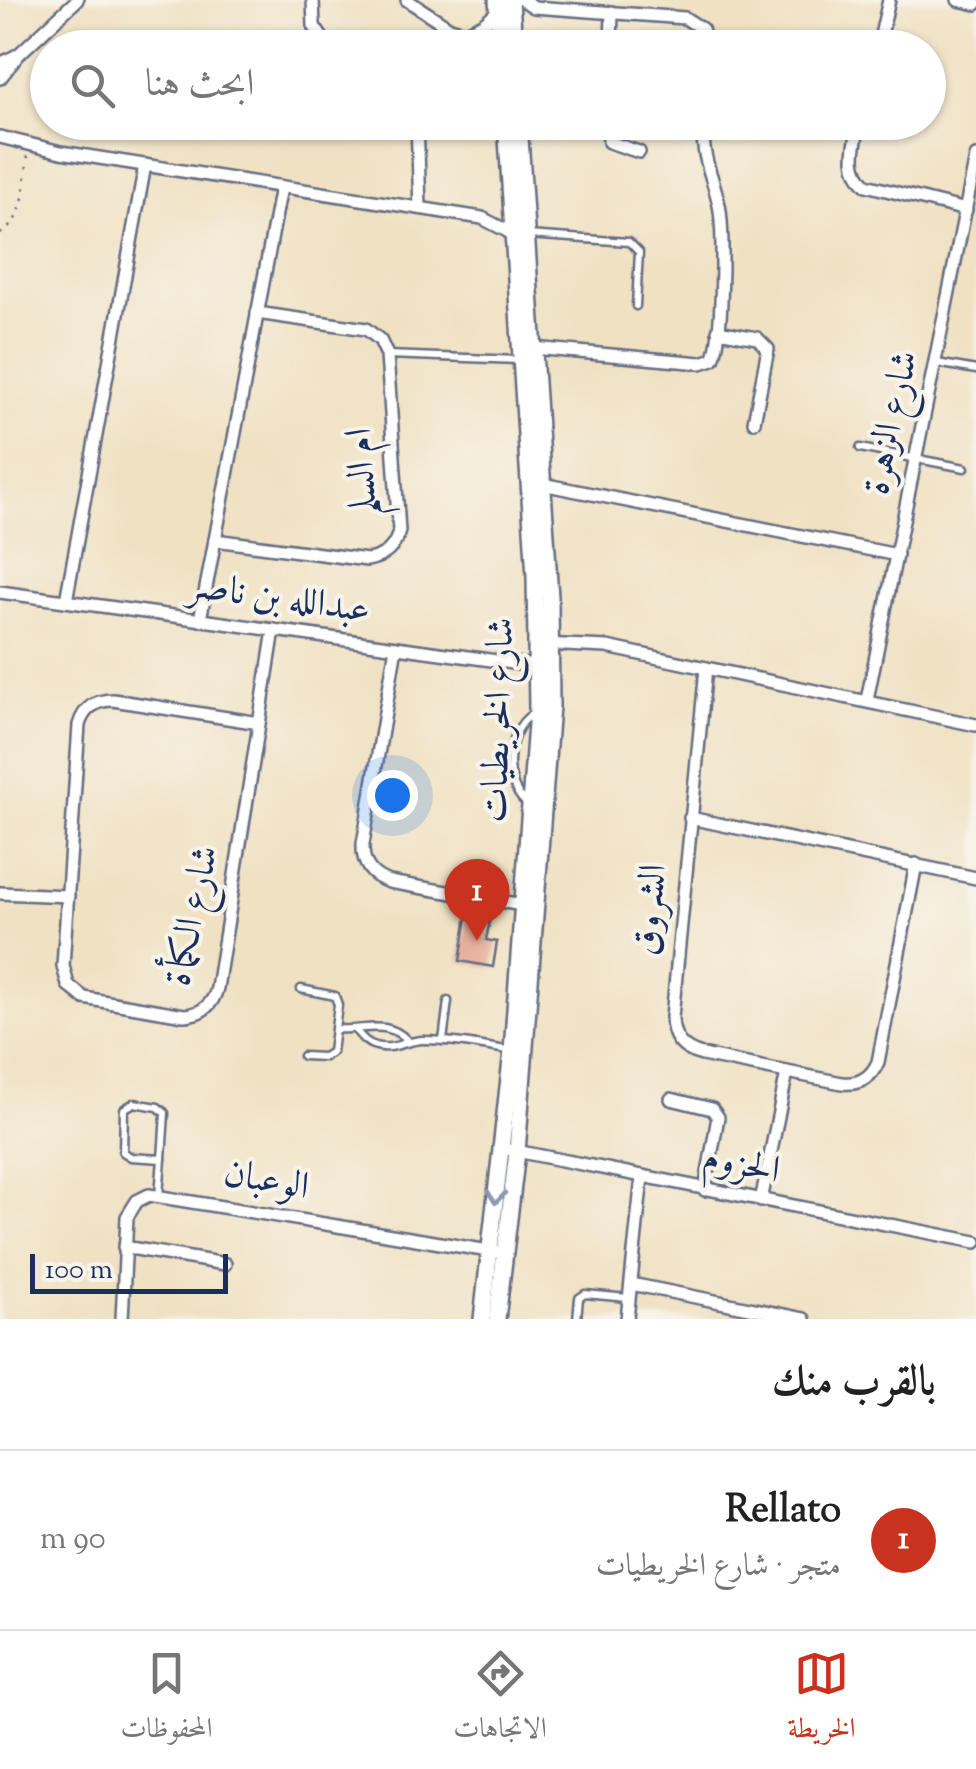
<!DOCTYPE html>
<html lang="ar">
<head>
<meta charset="utf-8">
<style>
	body { margin:0; font-family:"Sorts Mill Goudy",Amiri,serif; background:#f6f6f6; color:#222; direction:rtl }
	.scale { position:absolute; left:30px; bottom:25px; width:198px; box-sizing:border-box; padding-left:10px; border:5px solid #1b2f5e; border-top:0; font-size:28px; line-height:35px; white-space:nowrap; color:#1b2f5e; -webkit-text-stroke:8px #f7f3e8; paint-order:stroke }
	.you { position:absolute; left:392px; top:795px; width:35px; height:35px; margin:-25px; border:8px solid #fff; border-radius:50%; background:#1a73e8; box-shadow:0 0 0 15px #1a73e833 }
	.badge { display:grid; place-items:center; width:65px; height:65px; border-radius:50%; background:#c8321e; color:#fff; font-size:32px; font-weight:700 }
	.pin { position:absolute; translate:-50% -82px; filter:drop-shadow(0 2px 5px #0008) }
	.pin::after { content:''; position:absolute; top:52px; width:35px; height:30px; background:inherit; clip-path:polygon(0 0,100% 0,50% 100%) }
	.list { margin:0; padding:0; list-style:none }
	h2 { display:flex; justify-content:space-between; align-items:center; height:130px; margin:0; padding:0 40px; font-size:42px }
	h2 small { font-size:32px; font-weight:400; color:#767676 }
	.list li { display:grid; grid-template-columns:65px 1fr auto; gap:30px; align-items:center; box-sizing:border-box; height:180px; padding:0 40px; border-top:2px solid #e0e0e0 }
	.list b { display:block; font-size:38px; white-space:nowrap }
	.list p { margin:0; font-size:32px; white-space:nowrap; color:#767676 }
	.list em { font-size:32px; font-style:normal; color:#767676 }
	.icon { flex:none; width:55px; height:55px; fill:none; stroke:currentColor; stroke-width:2; stroke-linecap:round; stroke-linejoin:round }
	.map { position:relative; flex:none; width:976px; height:1319px; overflow:hidden; direction:ltr }
	.search { position:absolute; background:#fff; box-shadow:0 2px 8px #0004; left:30px; right:30px; top:30px; height:110px; display:flex; align-items:center; gap:25px; box-sizing:border-box; padding:0 35px; border-radius:55px; color:#767676; font-size:38px }
	.sheet { height:310px; background:#fff }
	nav { display:flex; justify-content:space-around; align-items:center; box-sizing:border-box; height:140px; border-top:2px solid #e0e0e0; background:#fff; font-size:28px; color:#767676 }
	nav a { display:grid; justify-items:center; gap:5px }
	nav .on { color:#c8321e }
	.map>svg:first-child { display:block }
	.building { fill:#e5ab97 }
	.lines { fill:none; stroke-linecap:round; stroke-linejoin:round }
	.service-casing { stroke:#666d81; stroke-width:11 }
	.minor-casing { stroke:#666d81; stroke-width:16 }
	.tertiary-casing { stroke:#666d81; stroke-width:20 }
	.path { stroke:#666d81; stroke-width:2.5; stroke-dasharray:2.5 8; stroke-linecap:butt }
	.service { stroke:#fff; stroke-width:6 }
	.minor { stroke:#fff; stroke-width:11 }
	.tertiary { stroke:#fff; stroke-width:15 }
	.oneway { stroke:#8d97ae }
	.labels { text-anchor:middle; dominant-baseline:central; stroke-width:8; stroke-linejoin:round; paint-order:stroke }
	.street-label { font-size:38px; fill:#1b2f5e; stroke:#f7f3e8 }
</style>
</head>
<body>
<div class="map">
<svg width="976" height="1319" viewBox="0 0 976 1319">
	<rect width="100%" height="100%" fill="#f7f3e8"/>
	<filter id="ink" filterUnits="userSpaceOnUse"><feTurbulence type="fractalNoise" baseFrequency=".01" numOctaves="2"/><feDisplacementMap in="SourceGraphic" scale="20" xChannelSelector="R" yChannelSelector="G"/><feConvolveMatrix kernelMatrix="1 2 1 2 8 2 1 2 1" color-interpolation-filters="sRGB"/></filter>
	<filter id="wash" filterUnits="userSpaceOnUse"><feTurbulence type="fractalNoise" baseFrequency=".0048" numOctaves="4" result="noise"/><feDisplacementMap in="SourceGraphic" scale="40" xChannelSelector="R" yChannelSelector="G"/><feGaussianBlur stdDeviation="2.25" result="paint"/><feColorMatrix in="noise" values="0 0 0 0 0 0 0 0 0 0 0 0 0 0 0 0 0 1.4 0 .05"/><feComposite in="paint" operator="in"/></filter>
	<g filter="url(#wash)">
		<rect width="100%" height="100%" fill="#f0e1c3"/>
		<g id="blocks">
			<path class="building" d="M467,916l23,4 -4,20 11,2 -4,25 -33,-6z"/>
		</g>
	</g>
	<g filter="url(#ink)">
		<use href="#blocks" fill-opacity="0" stroke="#666d81" stroke-width="2.5"/>
		<g class="lines">
			<g class="service-casing">
				<g id="service">
					<path d="M527,235l102,7 10,10 -3,54"/>
					<path d="M387,355l132,5"/>
					<path d="M937,363l39,7"/>
					<path d="M860,448l105,20"/>
					<path d="M526,803c-24,-20 -20,-72 6,-89"/>
					<path d="M301,989l34,7 3,9 -6,47 -8,5 -21,-1"/>
					<path d="M336,1029c26,3 50,-11 71,11"/>
					<path d="M357,1032c5,6 10,12 19,14 16,5 31,-6 47,-6 30,0 60,6 89,11"/>
					<path d="M443,1041l5,-40"/>
					<path d="M134,1103l24,4 7,6 -3,46 -31,-2 -8,-5 1,-43z"/>
					<path d="M159,1195l3,-36"/>
					<path d="M577,1319l2,-21 6,-4 43,4"/>
				</g>
			</g>
			<g class="minor-casing">
				<g id="minor">
					<path d="M313,0l1,26 15,22"/>
					<path d="M407,0l43,28 25,7 22,13"/>
					<path d="M523,0l11,7 151,11 17,11 6,19"/>
					<path d="M958,0l18,4"/>
					<path d="M466,32l17,-8 15,-13"/>
					<path d="M611,48l1,-36"/>
					<path d="M878,48l11,-48"/>
					<path d="M0,64l19,-10"/>
					<path d="M0,78l19,-24 58,-54"/>
					<path d="M417,122l3,86"/>
					<path d="M608,122l1,20 30,10"/>
					<path d="M860,122c-5,24 -13,44 6,63l100,25"/>
					<path d="M0,137l61,15 421,66 31,16"/>
					<path d="M718,331l39,7 11,11 -14,73"/>
					<path d="M533,348l168,15 12,-4c10,-19 11,-130 6,-154 -7,-33 -18,-46 -16,-83"/>
					<path d="M542,484l355,71"/>
					<path d="M215,540l152,20c18,-3 28,-12 32,-29l-12,-176 -7,-15 -14,-11 -109,-16"/>
					<path d="M0,592l541,75"/>
					<path d="M66,601l79,-436"/>
					<path d="M200,620l81,-433"/>
					<path d="M543,644l64,3 369,78"/>
					<path d="M396,647l-33,197c-1,20 8,32 26,38l139,24"/>
					<path d="M706,668l-34,349c0,21 10,33 30,38l140,28c17,2 29,-5 36,-21l38,-198"/>
					<path d="M867,700l109,-543"/>
					<path d="M259,723l-146,-23c-17,0 -29,8 -34,25l-16,241 5,19 16,13 100,17c18,-1 29,-10 33,-27l57,-358"/>
					<path d="M690,818l286,60"/>
					<path d="M0,893l68,3"/>
					<path d="M671,1099l41,10 6,8 -13,73"/>
					<path d="M511,1150l465,92"/>
					<path d="M761,1201l26,-129"/>
					<path d="M124,1247l101,17"/>
					<path d="M631,1284l173,35"/>
					<path d="M122,1319l5,-102 10,-16 12,-6 346,57"/>
					<path d="M627,1319l15,-142"/>
				</g>
			</g>
			<g class="tertiary-casing">
				<g id="tertiary">
					<path d="M497,0l4,48"/>
					<path d="M511,0l3,48"/>
					<path d="M482,1319l30,-268 25,-341 -2,-134 -29,-454"/>
					<path d="M497,1319l20,-167 34,-446 -1,-109 -31,-475"/>
				</g>
			</g>
			<path class="path" d="M0,234c27,-15 24,-52 28,-79"/>
			<use href="#service" class="service"/>
			<use href="#minor" class="minor"/>
			<use href="#tertiary" class="tertiary"/>
		</g>
		<defs><path id="oneway-chevron" d="M-2-3.5L2.5 0L-2 3.5" fill="none" stroke-width="1.6" stroke-linecap="round" stroke-linejoin="round" transform="scale(2.5)"/></defs>
		<use class="oneway" href="#oneway-chevron" transform="translate(496 1197) rotate(96)"/>
	</g>
	<g class="labels">
		<g class="street-label">
			<text transform="translate(893 423) rotate(-78)">شارع الزهرة</text>
			<text transform="translate(364 472) rotate(-94)">ام السلم</text>
			<text transform="translate(279 600) rotate(8)">عبدالله بن ناصر</text>
			<text transform="translate(500 720) rotate(-88)">شارع الخريطيات</text>
			<text transform="translate(652 910) rotate(-85)">الشروق</text>
			<text transform="translate(194 916) rotate(-78)">شارع الكمأة</text>
			<text transform="translate(741 1166) rotate(11)">الحزوم</text>
			<text transform="translate(266 1182) rotate(10)">الوعبان</text>
		</g>
	</g>
</svg>
<div class="scale">100 m</div>
<div class="you"></div>
<div class="pin badge" style="left:477px;top:941px">1</div>
<div class="search"><svg class="icon" aria-label="search" viewBox="0 0 24 24"><circle cx="10" cy="10" r="6"/><path d="M15 15l6 6"/></svg>ابحث هنا</div>
</div>
<section class="sheet">
<h2>بالقرب منك<small></small></h2>
<ul class="list">
<li><span class="badge">1</span><div><b>Rellato</b><p>متجر · شارع الخريطيات</p></div><em>90 m</em></li>
</ul>
</section>
<nav>
<a class="on"><svg class="icon" aria-label="map" viewBox="0 0 24 24"><path d="M3 6l6-2 6 2 6-2v14l-6 2-6-2-6 2zM9 4v14M15 6v14"/></svg>الخريطة</a>
<a><svg class="icon" aria-label="directions" viewBox="0 0 24 24"><path d="M12 3l9 9-9 9-9-9zM9 14v-3h6M13 9l2 2-2 2"/></svg>الاتجاهات</a>
<a><svg class="icon" aria-label="saved" viewBox="0 0 24 24"><path d="M7 4h10v16l-5-4-5 4z"/></svg>المحفوظات</a>
</nav>
</body>
</html>
